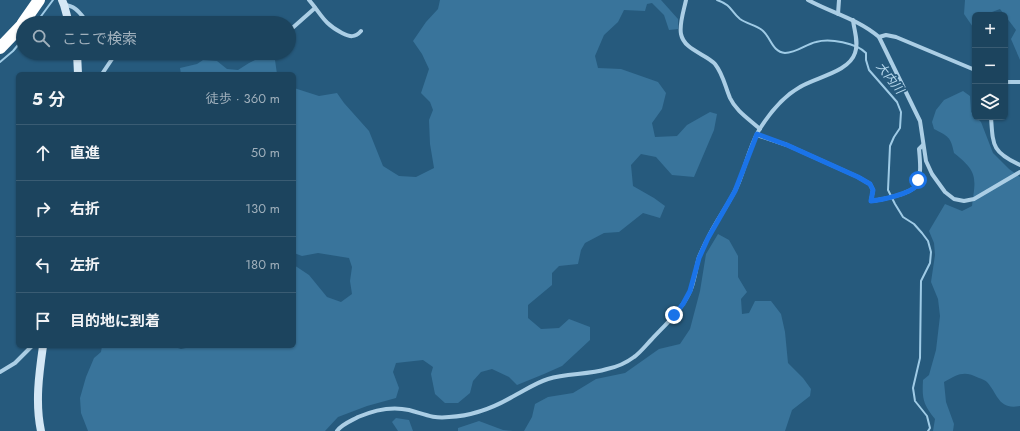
<!DOCTYPE html>
<html lang="ja">
<head>
<meta charset="utf-8">
<style>
	body { margin:0; font-family:Jost,"Noto Sans JP",sans-serif; background:#254b64; color:#f1f3f6 }
	.controls { position:absolute; right:12px; top:12px; display:grid; overflow:hidden; border-radius:6px; box-shadow:0 1px 3px #0004 }
	.controls button { width:36px; height:36px; display:grid; place-items:center; padding:0; border:0; border-bottom:1px solid #3a5c73; background:#1c445e; color:#f1f3f6; font:20px sans-serif }
	.stop { position:absolute; width:12px; height:12px; margin:-9px; border:3px solid #1a73e8; border-radius:50%; background:#fff }
	.stop.end { background:#1a73e8; border-color:#fff; box-shadow:0 1px 4px #0008 }
	.list { margin:0; padding:0; list-style:none }
	h2 { display:flex; justify-content:space-between; align-items:center; height:52px; margin:0; padding:0 16px; font-size:17px }
	h2 small { font-size:13px; font-weight:400; color:#a0b0bc }
	.list li { display:grid; grid-template-columns:26px 1fr auto; gap:12px; align-items:center; box-sizing:border-box; height:56px; padding:0 16px; border-top:1px solid #3a5c73 }
	.list b { display:block; font-size:15px; white-space:nowrap }
	.list em { font-size:13px; font-style:normal; color:#a0b0bc }
	.icon { flex:none; width:22px; height:22px; fill:none; stroke:currentColor; stroke-width:2; stroke-linecap:round; stroke-linejoin:round }
	.map { position:relative; flex:none; width:1020px; height:431px; overflow:hidden }
	.search { position:absolute; background:#1c445e; box-shadow:0 1px 3px #0004; left:16px; top:16px; width:280px; height:44px; display:flex; align-items:center; gap:10px; box-sizing:border-box; padding:0 14px; border-radius:22px; color:#a0b0bc; font-size:15px }
	.panel { position:absolute; background:#1c445e; box-shadow:0 1px 3px #0004; left:16px; top:72px; width:280px; height:276px; border-radius:6px }
	.map>svg:first-child { display:block }
	.green { fill:#39749b }
	.lines { fill:none; stroke-linecap:round; stroke-linejoin:round }
	.stream { stroke:#9fcbe6; stroke-width:2 }
	.street { stroke:#abcee5; stroke-width:4 }
	.secondary { stroke:#d4e7f5; stroke-width:8 }
	.highway { stroke:#fff; stroke-width:12 }
	.route { stroke:#1a73e8; stroke-width:5 }
	.labels { text-anchor:middle; dominant-baseline:central; stroke-width:3.5; stroke-linejoin:round; paint-order:stroke }
	.water-label { font-size:12px; font-style:italic; fill:#b6d8ed; stroke:#265a7d }
</style>
</head>
<body>
<div class="map">
<svg width="1020" height="431" viewBox="0 0 1020 431">
	<rect width="100%" height="100%" fill="#265a7d"/>
	<g class="green">
		<path d="M440,0h221l17,19v10l-9,1 -5,-15 -12,-12 -5,1 -2,7 -21,-1 -6,12 -14,13 -9,21 3,12 23,1 37,13 8,11 -4,16 -10,14 3,14 22,-1 10,-11 23,-13 7,2 -3,16 -20,47 -22,-2 -16,-18 -15,-3 -10,11 2,21 21,12 11,8 -5,12 -17,-5 -24,19 -15,1 -19,10 -4,7 -3,14 -19,2 -7,7v12l-24,20v13l13,11 18,-1 10,-9 21,8v13l-28,26 -18,8 -27,11 -8,-8 -17,-8 -11,3 -8,9 -3,12 -12,10h-13l-10,-9 -4,-20 2,-7 -10,-7 -27,3 -3,9 6,16 -3,10 -29,8 -29,11 -13,14h-237l-7,-18 -1,-15 6,-21 8,-19 7,-6 1,-6h70l9,3 14,-3h99v-81l15,10 18,22 14,5 11,-8 -2,-13 2,-14 -3,-9 -31,-5 -16,3 -8,-3v-165l25,8 18,-3 7,10 25,28 14,35 16,10 17,1 18,-9 -4,-24 -1,-24 4,-10 -3,-8 -9,-9 8,-24 -7,-15 -9,-13 13,-19 12,-13z"/>
		<path d="M965,0h55v60l-9,-21 5,-9 -16,-21 -16,6h-9v15l-11,-16z"/>
		<path d="M263,56l12,4 2,14h-96l-1,-6 17,-4 6,-4 14,1 10,8 11,1 11,-7z"/>
		<path d="M963,91l7,5 1,16 10,10 12,31 16,16 11,8v229c-22,4 -22,-12 -33,-24 -2,-2 -5,-3 -8,-4 -15,-8 -21,-4 -35,4l2,20 8,22 -1,7h-20l2,-12c-12,-15 -13,-20 -12,-39l6,-5 7,-25 4,-34 -2,-17 -7,-17 4,-27 -1,-12 -5,-12 16,-27 17,7 10,-5c4,-29 6,-34 -18,-53 -3,-16 -6,-17 -20,-24l-2,-7 4,-12 8,-10z"/>
		<path d="M718,234l11,6 9,16v21l9,15 -6,7 1,15 7,-1 6,-12h16l10,13 4,18 3,31 15,15 8,11 -1,7 -18,14 -7,21h-261l8,-14 3,-13 13,-7 25,-4 23,-14 29,-6 34,-24 21,-5 10,-15 10,-38 6,-37z"/>
		<path d="M396,418l13,2 4,11h-15l-6,-9z"/>
		<path d="M479,421l24,9 10,1h-55v-3z"/>
	</g>
	<g class="lines">
		<g class="stream">
			<path d="M717,0c15,5 14,12 23,19 7,5 16,6 22,11 9,7 10,22 23,23 12,0 21,-9 31,-11 14,-4 40,1 50,11v7l3,10 28,32 4,10 -1,16 -6,9 -4,9 -2,44 7,14 8,13 11,7 8,9 6,8 3,11 -1,11 -9,18 -1,77 -7,30 2,13 12,15 3,12 -2,3"/>
			<path d="M36,23l17,-23"/>
			<path d="M0,62l13,-11 10,-12"/>
		</g>
		<g class="street">
			<path d="M309,0c13,15 14,23 33,33 8,4 13,5 19,-2"/>
			<path d="M686,0c-2,10 -7,24 -5,34 3,16 25,20 34,30 8,10 10,22 15,34 6,13 19,21 30,31"/>
			<path d="M808,0c24,13 50,19 71,37l41,84 6,40 6,13 13,18 9,7 10,2 10,-2 46,-27"/>
			<path d="M64,5c12,0 17,10 24,18"/>
			<path d="M838,14l1,-14"/>
			<path d="M289,31l26,-23"/>
			<path d="M879,37l7,-2 10,2 79,33"/>
			<path d="M102,74l10,-15 -1,-6"/>
			<path d="M1005,82h15"/>
			<path d="M991,117c2,29 1,35 29,48"/>
			<path d="M757,135l30,10 71,32 12,7 3,6 -2,11c10,-1 39,-7 45,-15 6,-9 4,-26 3,-37l4,-4"/>
			<path d="M0,372l15,-9 17,-17"/>
			<path d="M337,431c5,-7 14,-10 21,-14 16,-7 34,-11 51,-7 15,4 24,9 40,7 22,-1 44,-9 63,-20 12,-6 23,-14 36,-18 19,-6 40,-4 59,-10 10,-2 19,-6 27,-12 7,-5 12,-12 18,-18 14,-15 31,-30 39,-50 4,-10 5,-22 8,-32 3,-6 5,-12 8,-17 9,-20 24,-38 32,-58 7,-18 11,-36 20,-52 10,-16 25,-34 41,-43 16,-10 49,-15 55,-34 4,-11 -1,-23 -2,-33"/>
		</g>
		<g class="secondary">
			<path d="M62,0l2,5 5,18"/>
			<path d="M77,53l1,21"/>
			<path d="M41,431c-6,-28 -2,-57 2,-85"/>
		</g>
		<g class="highway">
			<path d="M23,23l16,-23"/>
			<path d="M0,48l23,-24"/>
		</g>
	</g>
	<g class="lines">
		<path class="route" d="M674,315l9,-11 7,-13 9,-33 9,-20 27,-47 22,-57 30,11 71,32 12,7 3,6 -2,11c10,-1 39,-7 45,-15 0,0 2,-5 2,-6"/>
	</g>
	<g class="labels">
		<g class="water-label">
			<text transform="translate(890 78) rotate(52)">大内川</text>
		</g>
	</g>
</svg>
<div class="controls">
<button>+</button>
<button>−</button>
<button><svg class="icon" aria-label="layers" viewBox="0 0 24 24"><path d="M12 4l9 5-9 5-9-5zM3 14l9 5 9-5"/></svg></button>
</div>
<div class="stop" style="left:918px;top:180px"></div>
<div class="stop end" style="left:674px;top:315px"></div>
<div class="search"><svg class="icon" aria-label="search" viewBox="0 0 24 24"><circle cx="10" cy="10" r="6"/><path d="M15 15l6 6"/></svg>ここで検索</div>
<section class="panel">
<h2>5 分<small>徒歩 · 360 m</small></h2>
<ul class="list">
<li><svg class="icon" aria-label="ahead" viewBox="0 0 24 24"><path d="M12 20V5M6 11l6-6 6 6"/></svg><div><b>直進</b></div><em>50 m</em></li>
<li><svg class="icon" aria-label="right" viewBox="0 0 24 24"><path d="M7 20v-9h11M14 6l5 5-5 5"/></svg><div><b>右折</b></div><em>130 m</em></li>
<li><svg class="icon" aria-label="left" viewBox="0 0 24 24"><path d="M17 20v-9H6M10 6l-5 5 5 5"/></svg><div><b>左折</b></div><em>180 m</em></li>
<li><svg class="icon" aria-label="arrive" viewBox="0 0 24 24"><path d="M6 21V4h12l-3 4 3 4H6"/></svg><div><b>目的地に到着</b></div></li>
</ul>
</section>
</div>
</body>
</html>
